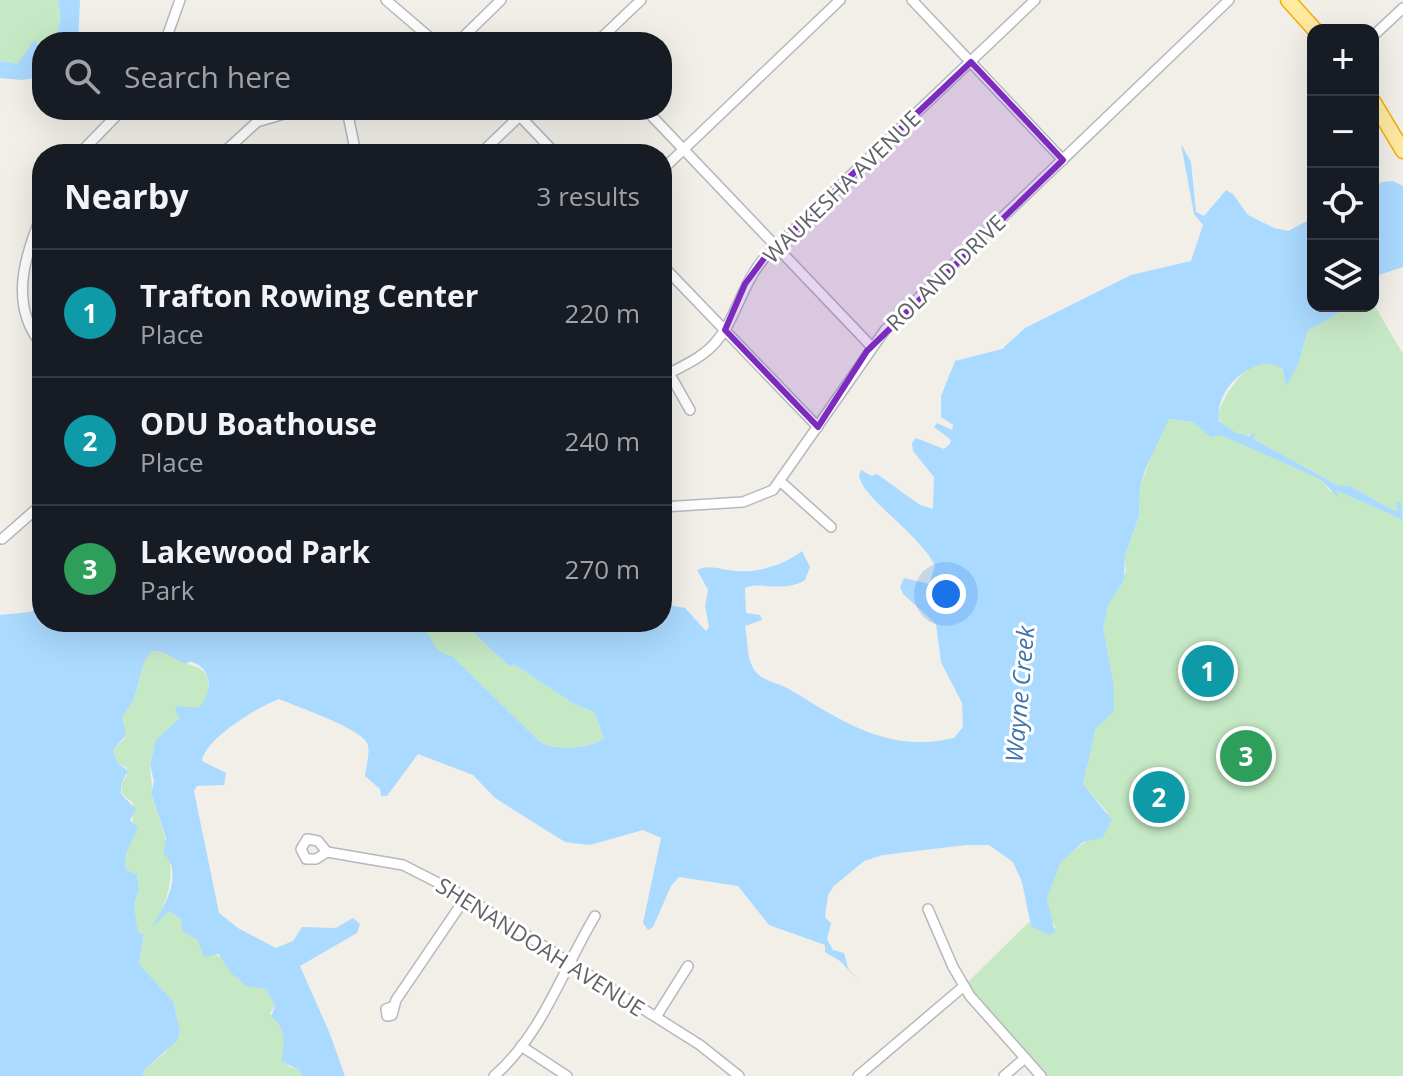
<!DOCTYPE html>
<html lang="en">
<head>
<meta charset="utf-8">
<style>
	body { margin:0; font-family:"Open Sans",sans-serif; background:#20242c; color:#f1f3f6 }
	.controls { position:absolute; right:24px; top:24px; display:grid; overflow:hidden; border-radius:16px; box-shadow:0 8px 32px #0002 }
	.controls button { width:72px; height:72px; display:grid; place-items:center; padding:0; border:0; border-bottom:2px solid #363941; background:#171b24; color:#f1f3f6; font:40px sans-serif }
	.you { position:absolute; left:946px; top:594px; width:28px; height:28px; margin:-20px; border:6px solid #fff; border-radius:50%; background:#1a73e8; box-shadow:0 0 0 12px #1a73e833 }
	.badge { display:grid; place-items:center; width:52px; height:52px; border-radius:50%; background:#ea4335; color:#fff; font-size:26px; font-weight:700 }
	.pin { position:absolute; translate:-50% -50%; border:4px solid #fff; box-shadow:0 2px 8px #0006 }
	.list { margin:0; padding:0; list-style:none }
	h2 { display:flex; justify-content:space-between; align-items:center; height:104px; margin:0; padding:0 32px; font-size:34px }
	h2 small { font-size:26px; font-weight:400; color:#9ea1a6 }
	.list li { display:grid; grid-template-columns:52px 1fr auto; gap:24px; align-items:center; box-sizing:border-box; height:128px; padding:0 32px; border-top:2px solid #363941 }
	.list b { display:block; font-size:30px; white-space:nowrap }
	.list p { margin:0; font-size:26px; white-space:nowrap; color:#9ea1a6 }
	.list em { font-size:26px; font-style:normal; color:#9ea1a6 }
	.icon { flex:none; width:44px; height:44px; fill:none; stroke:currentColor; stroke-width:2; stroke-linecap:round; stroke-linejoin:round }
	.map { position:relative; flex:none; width:1403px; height:1076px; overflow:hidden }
	.search { position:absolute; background:#171b24; box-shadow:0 8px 32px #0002; left:32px; top:32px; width:640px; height:88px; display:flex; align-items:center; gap:20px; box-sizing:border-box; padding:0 28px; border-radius:32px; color:#9ea1a6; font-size:30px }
	.panel { position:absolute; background:#171b24; box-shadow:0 8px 32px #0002; left:32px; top:144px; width:640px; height:488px; border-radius:32px }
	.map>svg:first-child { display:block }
	.green { fill:#c5e8c5 }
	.water { fill:#aadaff }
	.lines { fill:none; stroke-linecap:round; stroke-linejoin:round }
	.minor-casing { stroke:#b5b8bc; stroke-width:12 }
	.trunk-casing { stroke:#f9ab00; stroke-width:17 }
	.minor { stroke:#fff; stroke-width:9 }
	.trunk { stroke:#feeaa1; stroke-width:14 }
	.marked { fill:#7b2cbf; fill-opacity:0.2; stroke:#7b2cbf; stroke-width:6; stroke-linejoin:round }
	.labels { text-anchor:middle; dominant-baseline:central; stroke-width:6; stroke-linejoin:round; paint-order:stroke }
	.street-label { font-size:22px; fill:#5f6368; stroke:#fff }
	.water-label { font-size:24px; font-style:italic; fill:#4174aa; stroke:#fff }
</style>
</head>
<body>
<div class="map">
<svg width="1403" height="1076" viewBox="0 0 1403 1076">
	<rect width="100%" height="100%" fill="#f1efe8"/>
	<g class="green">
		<path d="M0,0h58l3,18 -6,24h-13v7l-6,-8 -19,23 -17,-3z"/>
		<path d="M1373,303l30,51v161l-5,-11v7l-5,-1 -43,-24 -13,-1 -78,-43 -6,-4 1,-4c-13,4 -31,-4 -36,-18 3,-19 38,-73 62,-49 4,3 4,13 6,17l13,-21 9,-33 43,-24h22z"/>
		<path d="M1169,419l24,3 127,57 11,13 7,-2 65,30v556h-361l-78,-90 65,-64 2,4 25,2 -6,-11 -3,-18 13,-37 27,-22 21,-27 -25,-29 13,-56 17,-46 -10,-55 4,-22 19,-33 -1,-16 14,-40 1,-29 20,-56z"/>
		<path d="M419,622h43l47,44 6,-1 59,39 20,8 10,26c-14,11 -48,13 -64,4l-88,-85c-23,-5 -18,-20 -33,-35z"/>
		<path d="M151,651c14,0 18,3 29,9 15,9 33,6 28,33 -1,5 -4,12 -10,15 -6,2 -13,1 -19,3l1,7c-12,11 -31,32 -30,50 1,11 3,16 1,27 16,49 33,80 3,129l15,-13 12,8 2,12 15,9 6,11 20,7c18,33 14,18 42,31l9,17 -5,7 13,16 5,37 11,4 3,6h-159v-5l22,-18 15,-22 -7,-30 -34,-37 5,-29 -6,-3 -4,-28 5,-15 -2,-15 -11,-4c-2,-12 2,-23 6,-33 3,-9 -1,-23 1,-34l-11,-9 -1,-10 6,-8v-8l-10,-6 -4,-12 12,-12 -3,-21 12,-18 10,-37z"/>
	</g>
	<g class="water">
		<path d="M58,0h22l-2,42h-23l6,-24z"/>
		<path d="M35,40l7,9v28l-20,3 -22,-2v-17l17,3z"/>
		<path d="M1181,144l10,18 5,50 8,4 22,-26 7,4 15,21 26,13 14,3 25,-13v88h38c-16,8 -27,17 -43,24l-9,33 -13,23 -4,-18 -13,-5c-27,3 -54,29 -50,58l17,12 13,3 6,-3 -2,5 6,4 78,43 13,1 43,24 5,1 -2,-9 4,-1 3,19 -67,-30 3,8 -19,-19 -99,-44 -10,2 -18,-15 -24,-3 -24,51 -5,17 -1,29 -14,40 -1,24 -16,25 -5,22 10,54 1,30 -18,17 -13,56 29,36 -9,17 -20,5 -23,21 -13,36 8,33 -6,3 -18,-9 -9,-44 -9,-20 -24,-17h-23l-83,10 -19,6 -30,25 -6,9 -3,22 6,6 -4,16 6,11 11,3 4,15 13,15 -21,-22 -15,-9v-7l-56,-20 -31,-39 -59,-9 -8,9 -18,41 -5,3 -5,-7 18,-85 -18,-8 -53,15 -25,-3 -70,-44 -22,-23 -55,-21 -31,42h-6l-1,-7 -15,-13c1,-9 5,-23 3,-31 -4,-16 -73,-39 -89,-46 -20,7 -75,40 -77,62l24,12 -2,12 -27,1 -3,5 25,122 19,15 38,20 17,-7 9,-14 34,1 17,-10 7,6 -3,9 -57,33 30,68 15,42h-43l-3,-6 -18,-9c4,-17 5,-35 -10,-44l4,-11 -9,-17 -20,-3 -16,-14 -11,-18 -15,3 -6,-17 -16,-9 -1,-12 -12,-8 -17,16c12,-20 33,-54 11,-74l3,-15 -15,-44 3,-13 -4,-16 6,-25 24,-22 -5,-8 2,-4 21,2c13,-12 17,-35 -3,-45 -10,-4 -4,3 -13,-1 -13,-5 -15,-11 -30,-11l-8,11 -10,37 -12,18 4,18 -13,15 4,12 11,9 -7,13v10l15,15 -6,11 8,8c-6,15 -15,23 -12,42l11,4 2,15 -5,15 4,28 6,3 -5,29 34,37 7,30 -3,10 -34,30v5h-143v-461l30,-3 12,-7v17h377c15,14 11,30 33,34l88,86c15,9 50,7 64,-4l-10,-26 -20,-8 -59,-39 -6,1 -47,-44h200v-18l23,4 21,23 3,-4 -4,-21 3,-16 -11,-20c14,-6 23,0 38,1 23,2 49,-6 67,-20l8,16 -5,13c-21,13 -43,1 -60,8l1,25 14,2 2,5 -17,6c3,13 1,29 8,42 7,13 24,14 36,21 53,32 99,65 165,49l9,-11 -1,-24 -21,-41 -5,-38 -33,-30 -3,-7 4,-9 25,6 6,-18c-15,-32 -72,-67 -76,-90l2,-6 11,6 5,-2 43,31 13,4 1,-32 -21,-26 -1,-8 4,-5 28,11 6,-5 1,-4 -17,-13 3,-4 15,7 1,-5 -12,-8v-21l14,-35 47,-12 23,-21 106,-53 60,-14 12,-36 -9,-11z"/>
		<path d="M1393,181l10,5v81l-30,10v-87l8,-8z"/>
	</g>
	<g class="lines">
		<g class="minor-casing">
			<g id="minor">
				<path d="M386,0l49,42"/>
				<path d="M912,0l151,160"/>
				<path d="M1373,36l30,-28"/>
				<path d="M275,38l2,4"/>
				<path d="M165,42l15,-42"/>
				<path d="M458,42l43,-42"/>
				<path d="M597,42l44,-42"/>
				<path d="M347,110l9,44"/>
				<path d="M514,110l42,44"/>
				<path d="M646,110l225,236"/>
				<path d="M79,154l43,-44"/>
				<path d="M222,154l35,-32 41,-12"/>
				<path d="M480,154l46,-44"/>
				<path d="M662,170l178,-170"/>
				<path d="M42,214c-18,43 -33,92 0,131"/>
				<path d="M662,265l156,162"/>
				<path d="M669,373l21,37"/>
				<path d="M662,377c18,-10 39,-18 53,-34 22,-25 26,-58 50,-86l270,-257"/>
				<path d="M781,482l50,45"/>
				<path d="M662,507l81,-5 30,-12 112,-160 344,-330"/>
				<path d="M2,539l40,-35"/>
				<path d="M307,839l11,2 9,11 -11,7h-10l-5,-10z"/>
				<path d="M327,852l76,13 63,32 234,148 39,31"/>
				<path d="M928,909l25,58 17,29 71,80"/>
				<path d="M394,1006l-8,3 1,7 5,-1 4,-15 70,-103"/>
				<path d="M656,1017l32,-51"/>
				<path d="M521,1046l46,30"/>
				<path d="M494,1076c48,-41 69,-107 101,-160"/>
				<path d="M858,1076l106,-90"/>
				<path d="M1004,1076l21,-18"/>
			</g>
		</g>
		<g class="trunk-casing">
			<g id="trunk">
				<path d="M1288,0l27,30"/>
				<path d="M1373,101l30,50"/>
			</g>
		</g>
		<use href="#minor" class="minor"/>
		<use href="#trunk" class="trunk"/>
	</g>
	<path class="marked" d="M971,62l92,98 -196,191 -49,76 -93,-97 20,-46 20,-27z"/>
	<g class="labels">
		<g class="street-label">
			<text transform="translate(841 186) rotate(-44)">WAUKESHA AVENUE</text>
			<text transform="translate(945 272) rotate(-44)">ROLAND DRIVE</text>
			<text transform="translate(541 946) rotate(32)">SHENANDOAH AVENUE</text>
		</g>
		<g class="water-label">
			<text transform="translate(1019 694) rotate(-85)">Wayne Creek</text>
		</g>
	</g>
</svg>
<div class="controls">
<button>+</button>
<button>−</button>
<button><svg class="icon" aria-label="locate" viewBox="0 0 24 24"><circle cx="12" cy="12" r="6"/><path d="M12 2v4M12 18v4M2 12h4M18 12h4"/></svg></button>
<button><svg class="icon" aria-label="layers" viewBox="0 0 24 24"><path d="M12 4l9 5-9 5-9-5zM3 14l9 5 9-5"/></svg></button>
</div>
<div class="you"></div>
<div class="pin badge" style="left:1208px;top:671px;background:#0f9aa8">1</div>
<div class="pin badge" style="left:1159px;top:797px;background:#0f9aa8">2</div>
<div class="pin badge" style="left:1246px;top:756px;background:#2e9e5b">3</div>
<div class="search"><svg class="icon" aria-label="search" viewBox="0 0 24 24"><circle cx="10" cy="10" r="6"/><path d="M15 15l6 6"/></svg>Search here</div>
<section class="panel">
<h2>Nearby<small>3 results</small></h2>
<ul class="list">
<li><span class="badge" style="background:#0f9aa8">1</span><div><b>Trafton Rowing Center</b><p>Place</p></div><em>220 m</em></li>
<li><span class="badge" style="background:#0f9aa8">2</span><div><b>ODU Boathouse</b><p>Place</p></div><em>240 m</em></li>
<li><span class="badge" style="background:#2e9e5b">3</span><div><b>Lakewood Park</b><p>Park</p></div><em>270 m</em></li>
</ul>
</section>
</div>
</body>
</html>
